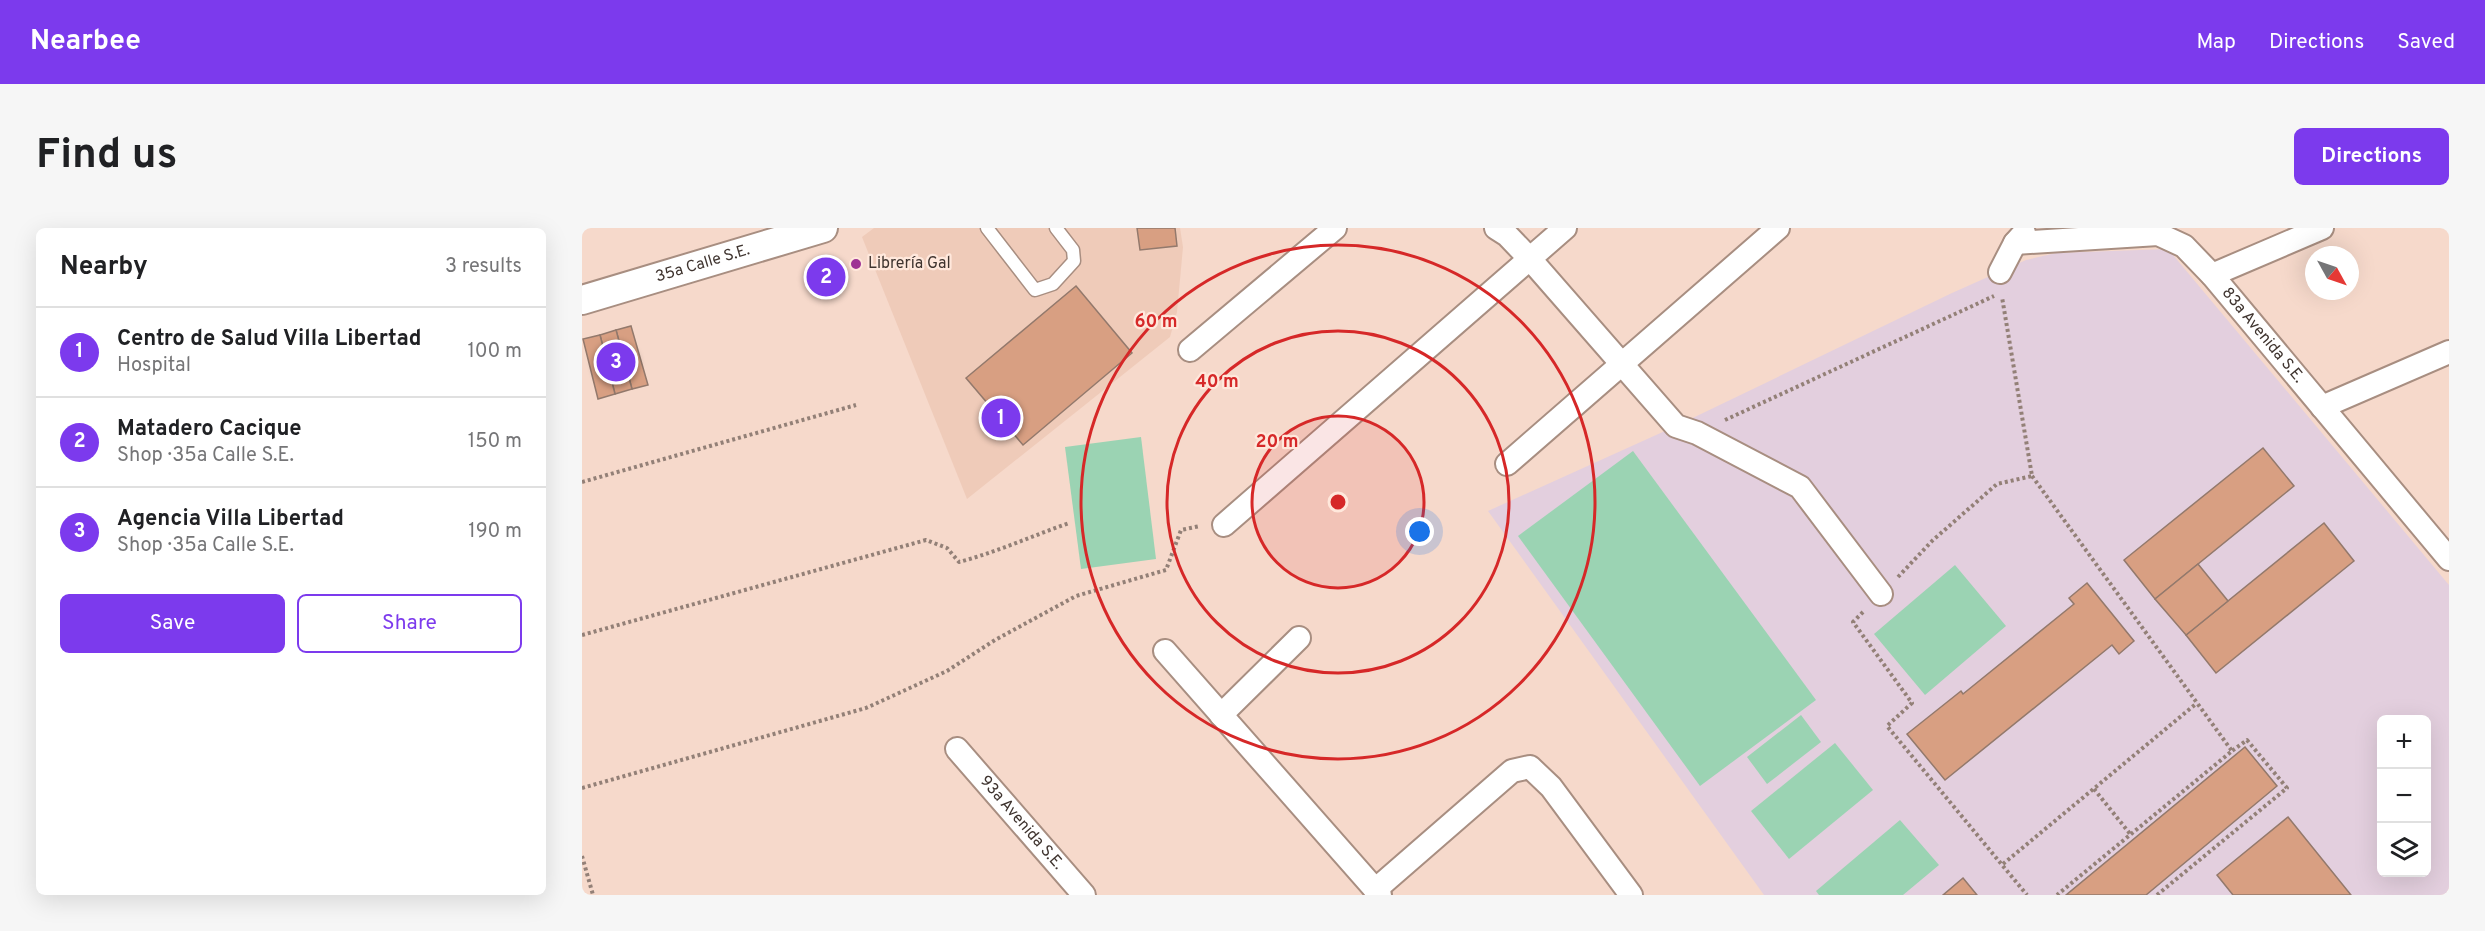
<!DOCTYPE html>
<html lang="en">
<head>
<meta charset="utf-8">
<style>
	body { margin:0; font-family:Overpass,sans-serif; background:#f6f6f6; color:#202124 }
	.controls { position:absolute; right:18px; bottom:18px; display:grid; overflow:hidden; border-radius:9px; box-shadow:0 6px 24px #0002 }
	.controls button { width:54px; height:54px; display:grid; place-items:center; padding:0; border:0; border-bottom:2px solid #e0e0e0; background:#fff; color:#202124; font:30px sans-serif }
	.compass { position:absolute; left:1723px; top:18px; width:54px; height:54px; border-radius:50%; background:#fff; box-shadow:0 6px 24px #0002; rotate:130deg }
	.you { position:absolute; left:838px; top:304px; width:21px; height:21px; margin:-15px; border:4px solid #fff; border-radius:50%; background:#1a73e8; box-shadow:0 0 0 9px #1a73e833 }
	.badge { display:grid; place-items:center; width:39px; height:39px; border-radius:50%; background:#7c3aed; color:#fff; font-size:20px; font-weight:700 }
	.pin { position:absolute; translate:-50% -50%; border:3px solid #fff; box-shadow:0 2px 6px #0006 }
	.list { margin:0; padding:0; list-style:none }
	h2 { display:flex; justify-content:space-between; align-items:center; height:78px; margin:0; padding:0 24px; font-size:26px }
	h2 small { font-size:20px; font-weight:400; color:#757577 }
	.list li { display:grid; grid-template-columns:39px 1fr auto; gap:18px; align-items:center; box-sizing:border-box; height:90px; padding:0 24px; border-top:2px solid #e0e0e0 }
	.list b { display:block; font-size:22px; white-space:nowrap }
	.list p { margin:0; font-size:20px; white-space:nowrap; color:#757577 }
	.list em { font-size:20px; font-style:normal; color:#757577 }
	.actions { display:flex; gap:12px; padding:18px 24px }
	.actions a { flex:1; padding:14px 0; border:2px solid #7c3aed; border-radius:9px; text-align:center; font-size:21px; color:#7c3aed }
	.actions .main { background:#7c3aed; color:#fff }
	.icon { flex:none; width:33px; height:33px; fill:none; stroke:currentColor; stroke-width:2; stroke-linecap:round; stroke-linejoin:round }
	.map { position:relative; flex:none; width:1867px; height:667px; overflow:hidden; border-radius:9px }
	header { display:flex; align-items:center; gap:36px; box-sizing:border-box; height:84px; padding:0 30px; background:#7c3aed; color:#fff }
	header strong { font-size:28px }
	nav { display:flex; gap:33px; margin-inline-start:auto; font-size:21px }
	.intro { display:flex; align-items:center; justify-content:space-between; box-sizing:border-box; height:144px; padding:0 36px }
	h1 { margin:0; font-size:42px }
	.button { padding:15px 27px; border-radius:9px; background:#7c3aed; color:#fff; font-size:21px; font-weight:700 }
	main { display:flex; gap:36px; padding:0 36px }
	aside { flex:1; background:#fff; border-radius:9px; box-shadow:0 6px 24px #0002 }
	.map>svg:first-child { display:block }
	.built { fill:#efcbb9 }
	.education { fill:#e3cfde; fill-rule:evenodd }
	.green { fill:#9bd3b3 }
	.building { fill:#d89f82; stroke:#93796c; stroke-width:1.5 }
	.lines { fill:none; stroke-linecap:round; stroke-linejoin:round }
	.service-casing { stroke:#a88e81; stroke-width:15 }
	.minor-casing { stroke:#a88e81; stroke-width:26 }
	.tertiary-casing { stroke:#a88e81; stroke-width:32 }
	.path { stroke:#938077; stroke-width:4; stroke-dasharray:3 3; stroke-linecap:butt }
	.service { stroke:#fff; stroke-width:12 }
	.minor { stroke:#fff; stroke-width:22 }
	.tertiary { stroke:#fff; stroke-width:28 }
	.ring { fill:none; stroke:#d62828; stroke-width:3 }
	.poi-dot { fill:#9e3394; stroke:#ffe8dc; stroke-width:2 }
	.labels { text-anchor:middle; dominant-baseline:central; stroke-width:4.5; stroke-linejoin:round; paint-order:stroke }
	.street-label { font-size:16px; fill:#3f342f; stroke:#ffe8dc }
	.poi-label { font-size:16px; fill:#3f342f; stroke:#ffe8dc; text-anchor:start }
	.centre { fill:#d62828; stroke:#ffe8dc; stroke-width:3 }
	.ring-label { font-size:18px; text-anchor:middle; font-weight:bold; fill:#d62828; stroke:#ffe8dc; stroke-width:4.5; stroke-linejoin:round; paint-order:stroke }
</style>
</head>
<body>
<header>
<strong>Nearbee</strong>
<nav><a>Map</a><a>Directions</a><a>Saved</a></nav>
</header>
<div class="intro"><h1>Find us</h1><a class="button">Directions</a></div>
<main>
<aside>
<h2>Nearby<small>3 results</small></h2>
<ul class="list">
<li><span class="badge">1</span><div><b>Centro de Salud Villa Libertad</b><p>Hospital</p></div><em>100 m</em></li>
<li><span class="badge">2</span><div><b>Matadero Cacique</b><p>Shop · 35a Calle S.E.</p></div><em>150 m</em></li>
<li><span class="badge">3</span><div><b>Agencia Villa Libertad</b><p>Shop · 35a Calle S.E.</p></div><em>190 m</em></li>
</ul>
<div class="actions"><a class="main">Save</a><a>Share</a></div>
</aside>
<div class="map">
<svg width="1867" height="667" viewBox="0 0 1867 667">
	<rect width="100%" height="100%" fill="#f6d9cb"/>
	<path class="built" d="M292,0h306l3,19 -6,65 -7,25 -203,162 -105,-262z"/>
	<path class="education" d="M1586,21l281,336v310h-685l-276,-384 188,-85 276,-133 74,-33 30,-7zM1800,491h44v153h-44z"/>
	<g class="green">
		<path d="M559,209l15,122 -75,10 -16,-122z"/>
		<path d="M1051,223l183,249 -116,86 -182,-250z"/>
		<path d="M1373,337l51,61 -81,69 -51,-61z"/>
		<path d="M1219,487l20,27 -54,42 -20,-27z"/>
		<path d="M1253,515l38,47 -84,69 -38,-48z"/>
		<path d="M1318,592l39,45 -36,30h-84l-3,-4z"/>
	</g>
	<g class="building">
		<path d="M555,0h38l2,18 -37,4z"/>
		<path d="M494,58l56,67 -109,92 -57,-67z"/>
		<path d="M49,98l17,59 -16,4 -16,-59z"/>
		<path d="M34,102l16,59 -17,5 -15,-59z"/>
		<path d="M18,107l15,59 -17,5 -15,-60z"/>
		<path d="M1681,220l31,38 -139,113 -31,-39z"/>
		<path d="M1742,295l30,38 -138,112 -30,-38z"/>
		<path d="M1616,336l30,37 -42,34 -31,-36z"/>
		<path d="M1505,355l47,58 -15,13 -7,-9 -167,135 -38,-46 54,-43 2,3 111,-90 -5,-6z"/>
		<path d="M1663,519l32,39 -131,109h-80z"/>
		<path d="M1706,589l63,78h-118l-16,-20z"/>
		<path d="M1381,650l14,17h-34z"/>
	</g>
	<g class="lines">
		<g class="service-casing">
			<path id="service" d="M405,0l48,62 18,-6 21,-23 -1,-11 -17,-22"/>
		</g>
		<g class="minor-casing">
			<g id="minor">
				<path d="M914,0l11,7 23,24 146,167 21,7 103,54 81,107"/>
				<path id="s1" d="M1433,15l143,-9 26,12 28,29 237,284"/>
				<path d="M1418,44l15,-29 9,-10"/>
				<path d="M1630,47l110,-47"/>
				<path d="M608,122l145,-122"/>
				<path d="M1740,179l127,-55"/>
				<path d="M925,236l271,-236"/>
				<path d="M642,297l341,-297"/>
				<path d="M583,423l215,244"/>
				<path d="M639,487l78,-77"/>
				<path id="s2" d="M375,521l127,146"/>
				<path d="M793,662l137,-119 18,-4 21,20 80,108"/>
			</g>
		</g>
		<g class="tertiary-casing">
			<g id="tertiary">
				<path id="s3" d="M0,72l241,-72"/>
			</g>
		</g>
		<g class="path">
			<path d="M1143,192l269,-124"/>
			<path d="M1450,248l200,275 -175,144"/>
			<path d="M0,254l274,-77"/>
			<path d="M1316,349l34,-36 65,-57 35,-8 -30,-179"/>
			<path d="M1281,384l-10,10 59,81 -25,23 140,169"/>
			<path d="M0,407l344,-95 21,8 12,14c38,-10 73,-26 110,-39"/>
			<path d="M0,560l284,-80 81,-37 48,-31 81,-44 90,-26 15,-40 19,-4"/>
			<path d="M1512,561l37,46"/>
			<path d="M0,628l11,39"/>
			<path d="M1421,636l194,-161"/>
			<path d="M1575,667l130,-107 -40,-48 -15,11"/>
		</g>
		<use href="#service" class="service"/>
		<use href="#minor" class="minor"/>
		<use href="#tertiary" class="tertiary"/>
	</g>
	<circle cx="756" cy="274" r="86" fill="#d62828" fill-opacity=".12"/>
	<g class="ring">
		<circle cx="756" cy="274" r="86"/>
		<circle cx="756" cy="274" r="171"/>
		<circle cx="756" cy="274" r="257"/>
	</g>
	<circle class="poi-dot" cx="274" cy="36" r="6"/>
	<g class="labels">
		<g class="street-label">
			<text stroke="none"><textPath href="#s3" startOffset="126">35a Calle S.E.</textPath></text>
			<text stroke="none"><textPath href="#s1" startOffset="291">83a Avenida S.E.</textPath></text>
			<text stroke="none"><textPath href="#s2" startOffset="98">93a Avenida S.E.</textPath></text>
		</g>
		<g class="poi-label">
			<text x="286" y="36">Librería Gal</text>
		</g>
	</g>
	<circle cx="756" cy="274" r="9" class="centre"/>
	<g class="ring-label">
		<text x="574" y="99">60 m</text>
		<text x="635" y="159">40 m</text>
		<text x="695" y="219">20 m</text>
	</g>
</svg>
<div class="controls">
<button>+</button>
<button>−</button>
<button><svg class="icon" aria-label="layers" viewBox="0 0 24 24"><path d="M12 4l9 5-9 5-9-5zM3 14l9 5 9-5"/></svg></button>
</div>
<svg class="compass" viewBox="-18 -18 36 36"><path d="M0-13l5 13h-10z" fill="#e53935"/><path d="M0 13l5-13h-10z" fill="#757577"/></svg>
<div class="you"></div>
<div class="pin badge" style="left:419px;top:190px">1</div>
<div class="pin badge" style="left:244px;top:49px">2</div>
<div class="pin badge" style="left:34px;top:134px">3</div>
</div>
</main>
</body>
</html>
